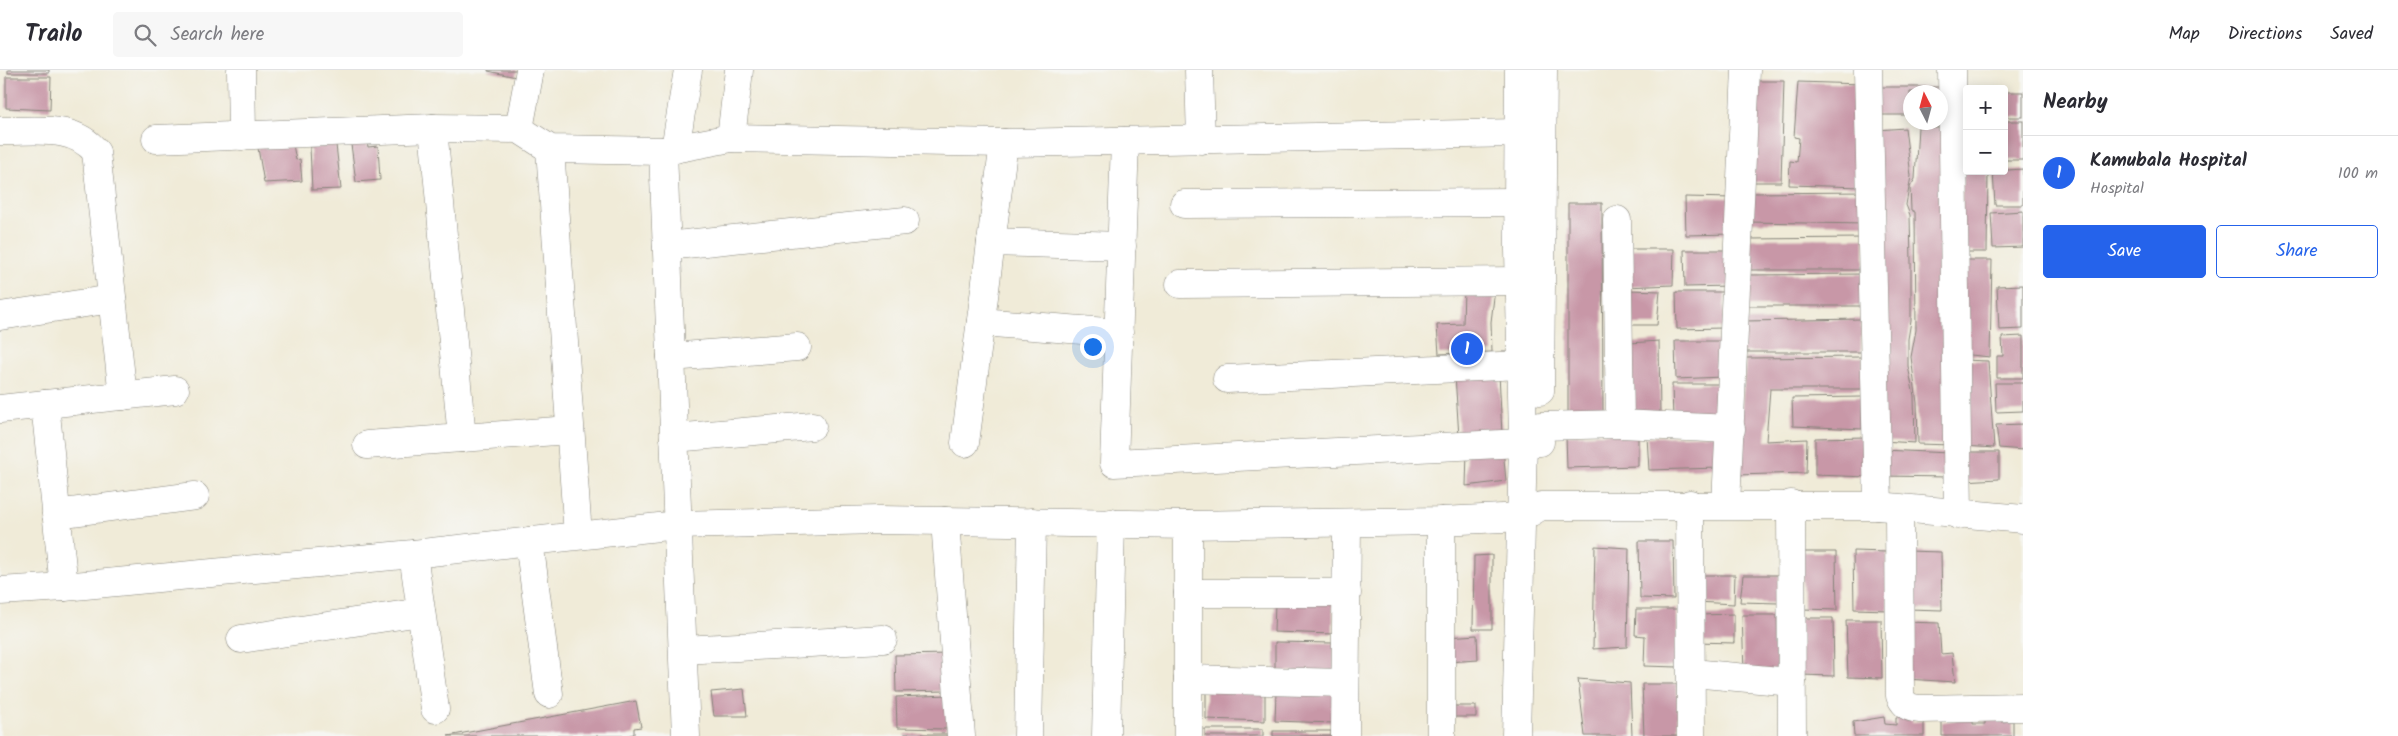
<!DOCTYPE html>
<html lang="en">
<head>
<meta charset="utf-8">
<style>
	body { margin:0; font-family:Kalam,sans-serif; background:#f7f7f7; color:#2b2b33 }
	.controls { position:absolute; right:15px; top:15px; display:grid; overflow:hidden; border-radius:5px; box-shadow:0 2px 12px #0003 }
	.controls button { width:45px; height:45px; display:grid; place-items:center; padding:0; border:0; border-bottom:1px solid #e1e1e2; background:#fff; color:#2b2b33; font:25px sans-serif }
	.compass { position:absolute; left:1903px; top:15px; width:45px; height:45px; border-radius:50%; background:#fff; box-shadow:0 2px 12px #0003; rotate:354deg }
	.you { position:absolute; left:1092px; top:276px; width:18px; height:18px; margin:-12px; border:4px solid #fff; border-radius:50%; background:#1a73e8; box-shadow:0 0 0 8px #1a73e833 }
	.badge { display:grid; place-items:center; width:32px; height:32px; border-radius:50%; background:#2563eb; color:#fff; font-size:16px; font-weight:700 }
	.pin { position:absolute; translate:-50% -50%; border:2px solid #fff; box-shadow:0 1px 5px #0006 }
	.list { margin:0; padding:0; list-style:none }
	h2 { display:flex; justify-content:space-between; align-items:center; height:65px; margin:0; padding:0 20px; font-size:21px }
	h2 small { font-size:16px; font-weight:400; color:#7c7c81 }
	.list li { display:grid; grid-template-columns:32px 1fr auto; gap:15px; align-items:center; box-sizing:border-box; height:75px; padding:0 20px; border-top:1px solid #e1e1e2 }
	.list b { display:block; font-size:19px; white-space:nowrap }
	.list p { margin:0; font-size:16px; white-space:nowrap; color:#7c7c81 }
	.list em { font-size:16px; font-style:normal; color:#7c7c81 }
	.actions { display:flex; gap:10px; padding:15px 20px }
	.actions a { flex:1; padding:11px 0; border:1px solid #2563eb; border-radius:5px; text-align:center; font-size:18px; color:#2563eb }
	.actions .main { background:#2563eb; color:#fff }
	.icon { flex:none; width:28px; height:28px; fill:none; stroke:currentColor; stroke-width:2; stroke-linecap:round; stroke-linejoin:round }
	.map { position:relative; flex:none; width:2023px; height:666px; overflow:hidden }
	header { display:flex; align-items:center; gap:30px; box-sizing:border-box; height:70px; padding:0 25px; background:#fff; border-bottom:1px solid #e1e1e2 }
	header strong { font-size:24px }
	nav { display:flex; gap:28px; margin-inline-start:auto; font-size:18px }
	.search { width:350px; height:45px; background:#f7f7f7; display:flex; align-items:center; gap:12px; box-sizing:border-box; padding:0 18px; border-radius:5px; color:#7c7c81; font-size:19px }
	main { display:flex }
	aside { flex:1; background:#fff }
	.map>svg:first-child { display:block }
	.building { fill:#c897a7 }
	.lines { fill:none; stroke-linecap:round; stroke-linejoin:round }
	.minor-casing { stroke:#86847a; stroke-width:29 }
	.tertiary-casing { stroke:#86847a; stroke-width:29 }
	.minor { stroke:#fff; stroke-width:28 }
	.tertiary { stroke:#fff; stroke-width:28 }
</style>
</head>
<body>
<header>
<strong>Trailo</strong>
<div class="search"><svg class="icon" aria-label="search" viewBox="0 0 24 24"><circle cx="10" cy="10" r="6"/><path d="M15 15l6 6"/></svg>Search here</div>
<nav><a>Map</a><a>Directions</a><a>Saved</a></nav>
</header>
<main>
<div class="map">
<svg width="2023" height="666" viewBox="0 0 2023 666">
	<rect width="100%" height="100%" fill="#f6f6f2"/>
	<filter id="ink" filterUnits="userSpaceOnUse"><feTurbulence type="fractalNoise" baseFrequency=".02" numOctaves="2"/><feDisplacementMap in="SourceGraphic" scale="10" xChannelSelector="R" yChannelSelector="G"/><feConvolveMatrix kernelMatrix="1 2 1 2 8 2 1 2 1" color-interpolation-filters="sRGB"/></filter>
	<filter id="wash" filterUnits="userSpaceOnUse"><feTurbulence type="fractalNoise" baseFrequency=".0096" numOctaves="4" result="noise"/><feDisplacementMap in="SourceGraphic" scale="20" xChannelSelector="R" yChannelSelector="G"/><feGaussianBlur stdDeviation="1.12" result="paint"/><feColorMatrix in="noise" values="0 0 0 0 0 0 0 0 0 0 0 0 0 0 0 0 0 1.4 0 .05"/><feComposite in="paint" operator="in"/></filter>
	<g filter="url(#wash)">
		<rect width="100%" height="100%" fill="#f0ebd8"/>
		<g id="blocks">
			<g class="building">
				<rect x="8" y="0" width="41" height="3"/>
				<path d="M488,0h29l-1,7 -28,-6z"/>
				<path d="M6,7h45l-1,33 -44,-2z"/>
				<path d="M1750,11h34l-3,101h-35z"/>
				<path d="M1798,12l64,2 2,103 -75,-2 1,-24 7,1 2,-24 -5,-1z"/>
				<path d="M1872,17h71l-3,5h-30v23h-38z"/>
				<rect x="2004" y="22" width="19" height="25"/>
				<rect x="2004" y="51" width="19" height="39"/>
				<path d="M1962,54l5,1v46h21l-1,81h-25z"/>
				<path d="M1918,57h26l8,318 -34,-1 -1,-41 -6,-46 5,-27 -1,-118 -4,-2 -1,-23 5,-8z"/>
				<path d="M1905,58l6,48 -5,29 4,10 1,47v59l-3,18v27l6,30 1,47 -33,-2 -5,-311z"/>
				<path d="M366,66l2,11 10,-1 2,34 -24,2 -6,-45z"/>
				<path d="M292,70l4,20 4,-1 2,22 -38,2 -6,-35z"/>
				<path d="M336,75l5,44 -29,1 -2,-43z"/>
				<path d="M2023,99v36h-28l-2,-34z"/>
				<path d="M1866,122v32l-118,-2 1,-29z"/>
				<path d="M1685,127l49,1 -2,36 -46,1z"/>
				<path d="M1568,133h34l1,210 -35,-1z"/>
				<path d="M2023,141v36l-30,1 -2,-35z"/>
				<path d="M1864,168v32h-123l6,-31z"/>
				<path d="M1625,179h49l-1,36 -47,2z"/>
				<path d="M1684,180h48l-1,36 -46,1z"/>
				<path d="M1957,190h35l-2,97 -29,-3z"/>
				<path d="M1865,204v32h-123l6,-31z"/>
				<path d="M2023,215v44l-24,1 -2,-44z"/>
				<path d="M1464,219h31l-4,33 1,30 -53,2 -2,-29 26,-1z"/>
				<path d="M1629,220l31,1 -3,34h-27z"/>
				<path d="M1676,222h49l-2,36 -46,1z"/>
				<path d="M1861,249v33h-123l6,-31z"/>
				<path d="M2023,266v42h-26v-22h6l-1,-19z"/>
				<path d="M1659,271l1,75 -31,2 1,-75z"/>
				<path d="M1675,271h49l-2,36 -46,2z"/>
				<path d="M1863,287l-1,32h-92l-4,52 41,-2 -1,34 -70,2 10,-117z"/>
				<path d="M1963,290l25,1 6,87 -30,-2z"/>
				<path d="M1499,303l3,62 -43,2 -4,-62z"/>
				<path d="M1995,313h28v28l-27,1z"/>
				<path d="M1672,314h49l-2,36 -46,1z"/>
				<path d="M1862,327v32l-69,-3 -1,-28z"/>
				<path d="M2023,354v26l-24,-2 -3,-23z"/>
				<path d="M1638,363v33l-71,2 -1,-33z"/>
				<path d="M1720,365l-1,33 -70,2 -2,-33z"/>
				<path d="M1866,367l2,40 -53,-2v-37z"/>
				<path d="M1503,379l3,32 -40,5 1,-35z"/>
				<path d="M1883,380l66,3v24l-66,-1z"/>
				<path d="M1961,382h38v27l-36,2z"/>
				<path d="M1639,471h34l1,58 -34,-1z"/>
				<path d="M1595,476l34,2 -2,99 -34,2z"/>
				<path d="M1853,481l34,1 1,58 -34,-1z"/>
				<path d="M1907,481l34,1 1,58 -34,-1z"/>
				<path d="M1802,482h34l1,58 -34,-1z"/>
				<path d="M1492,485v74h-19l1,-73z"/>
				<path d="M1699,505h36l-1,29 -38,-2z"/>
				<path d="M1743,505h36v28l-39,-1z"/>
				<path d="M1275,533h58v31l-59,-2z"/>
				<path d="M1636,539h41l1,58 -34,-1 1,-30 -10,-1z"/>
				<path d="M1734,544v29l-38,-1 3,-27z"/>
				<path d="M1742,545h35l1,58 -34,-1z"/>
				<path d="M1799,548h34l1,58 -34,-1z"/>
				<path d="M1846,550h35l1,58 -34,-1z"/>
				<path d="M1904,552l35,1 2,31 11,-1 3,29 -49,-3z"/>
				<path d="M1477,565l1,25 -31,2v-25z"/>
				<path d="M1275,572l59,1v30l-59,-2z"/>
				<path d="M950,584l-2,37 -52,1 -1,-37z"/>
				<path d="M1578,609l52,4 2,53h-47z"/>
				<path d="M1642,614h35l1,52h-34z"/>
				<path d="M744,619l3,27h-33l-3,-24z"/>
				<path d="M1206,620l59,1v30l-59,-2z"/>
				<path d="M1276,622l58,1v30l-59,-2z"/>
				<path d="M949,625l-3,34 -49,-1 -1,-31z"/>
				<path d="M636,631l5,26 -7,1v6l-8,2h-178z"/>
				<rect x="1445" y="636" width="31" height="11"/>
				<path d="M1884,647l1,7 11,1v-8l17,1 -1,4 12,-1v15h-70l-1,-14z"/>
				<path d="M1973,647v7h12v-7h16v5l12,-1v15h-71v-14z"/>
				<rect x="1205" y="659" width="58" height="7"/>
				<rect x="1273" y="661" width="58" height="5"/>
				<rect x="905" y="664" width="45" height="2"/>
			</g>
		</g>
	</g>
	<g filter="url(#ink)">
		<use href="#blocks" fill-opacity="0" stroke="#86847a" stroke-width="1"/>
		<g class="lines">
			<g class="minor-casing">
				<g id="minor">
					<path d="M241,0l1,66"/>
					<path d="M1199,0l2,70"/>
					<path d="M1868,0l10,436"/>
					<path d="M1952,0l6,445"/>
					<path d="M433,58l29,310"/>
					<path d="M519,59l11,-59"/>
					<path d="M0,61c33,1 74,-8 96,21l27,244"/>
					<path d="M731,68l8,-68"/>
					<path d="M156,69l277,-11 86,1 31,20 113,2 68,-13 273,5 514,-10"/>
					<path d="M1125,71l-11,322 426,-21"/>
					<path d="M550,79l28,386"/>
					<path d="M675,79l13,-79"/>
					<path d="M663,81l23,585"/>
					<path d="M1184,134l334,-2"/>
					<path d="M1617,150l3,204"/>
					<path d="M991,172l131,4"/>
					<path d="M667,176l238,-25"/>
					<path d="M1180,214l339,-3"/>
					<path d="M0,246l112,-17"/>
					<path d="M981,252l138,11"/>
					<path d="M671,287l126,-10"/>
					<path d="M1227,309l294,-14"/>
					<path d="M45,334l19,183"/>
					<path d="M0,339l175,-19"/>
					<path d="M1541,356l79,-2 111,5"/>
					<path d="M674,368l138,-12"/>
					<path d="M965,373l39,-300"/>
					<path d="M367,375l203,-15"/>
					<path d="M1690,434l1,232"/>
					<path d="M1791,434l1,232"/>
					<path d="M1726,435l20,-435"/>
					<path d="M1899,439l1,187c5,10 9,12 20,13l103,-2"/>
					<path d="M56,444l139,-18"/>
					<path d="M945,451l16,215"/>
					<path d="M1188,455v211"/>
					<path d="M529,471l20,153"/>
					<path d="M413,484l22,155"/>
					<path d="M1188,523h159"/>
					<path d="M241,569l180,-27"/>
					<path d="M683,580l200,-11"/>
					<path d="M1692,603l100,9"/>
					<path d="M1188,609l157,4"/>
					<path d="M1028,666l4,-214"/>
					<path d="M1106,666l5,-213"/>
					<path d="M1345,666l2,-213"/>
					<path d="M1441,666v-215"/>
				</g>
			</g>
			<g class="tertiary-casing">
				<g id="tertiary">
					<path d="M1540,321l3,-321"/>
					<path d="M0,521l64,-4 349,-33 264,-29 202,-5 309,5 253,-4 82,-4 18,-11h337l145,13"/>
					<path d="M1516,666l7,-295 -5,-239 1,-132"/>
				</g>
			</g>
			<use href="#minor" class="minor"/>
			<use href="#tertiary" class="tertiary"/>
		</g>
	</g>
</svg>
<div class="controls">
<button>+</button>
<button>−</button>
</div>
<svg class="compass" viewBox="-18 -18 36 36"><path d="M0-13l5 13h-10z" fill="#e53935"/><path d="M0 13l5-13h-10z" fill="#7c7c81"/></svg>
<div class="you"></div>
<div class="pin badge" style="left:1467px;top:279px">1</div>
</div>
<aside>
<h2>Nearby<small></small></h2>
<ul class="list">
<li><span class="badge">1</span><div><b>Kamubala Hospital</b><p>Hospital</p></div><em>100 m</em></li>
</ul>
<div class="actions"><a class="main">Save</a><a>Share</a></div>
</aside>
</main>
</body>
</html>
